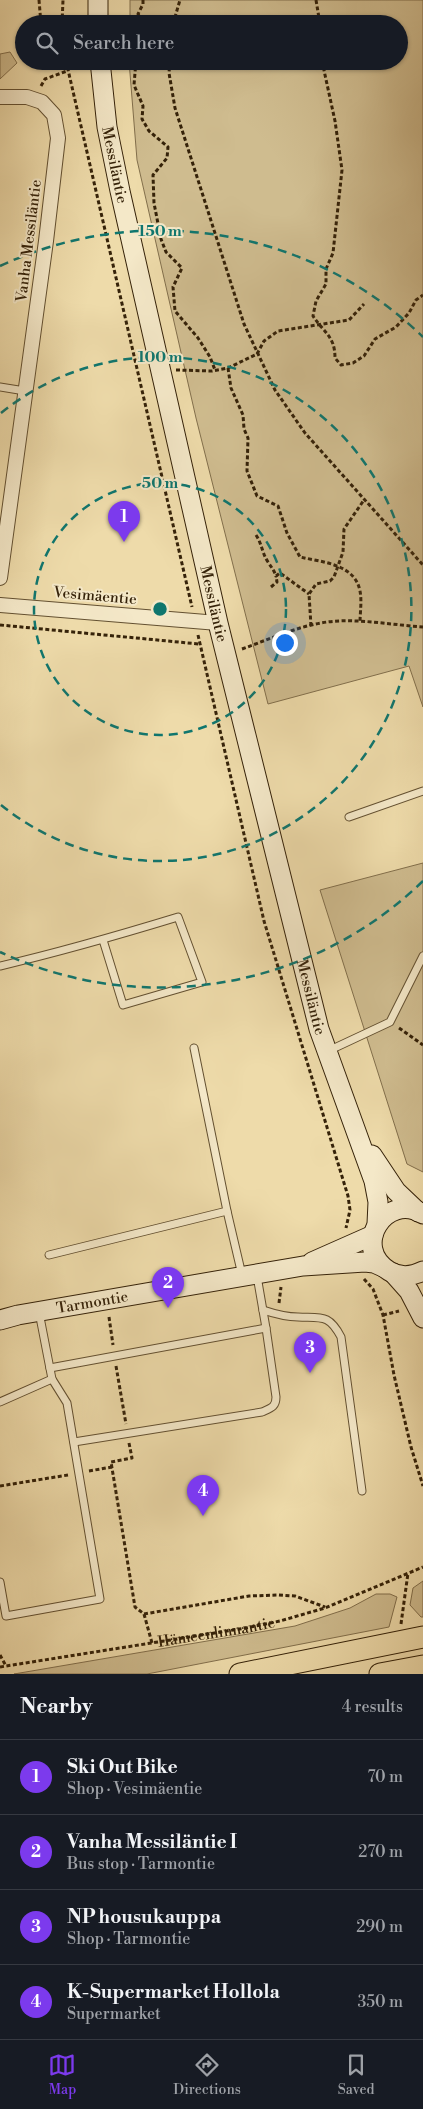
<!DOCTYPE html>
<html lang="en">
<head>
<meta charset="utf-8">
<style>
	body { margin:0; font-family:"Libre Bodoni",serif; background:#242831; color:#f1f3f6 }
	.you { position:absolute; left:284px; top:642px; width:18px; height:18px; margin:-12px; border:4px solid #fff; border-radius:50%; background:#1a73e8; box-shadow:0 0 0 8px #1a73e833 }
	.badge { display:grid; place-items:center; width:32px; height:32px; border-radius:50%; background:#7c3aed; color:#fff; font-size:16px; font-weight:700 }
	.pin { position:absolute; translate:-50% -41px; filter:drop-shadow(0 1px 2px #0008) }
	.pin::after { content:''; position:absolute; top:26px; width:18px; height:15px; background:inherit; clip-path:polygon(0 0,100% 0,50% 100%) }
	.list { margin:0; padding:0; list-style:none }
	h2 { display:flex; justify-content:space-between; align-items:center; height:65px; margin:0; padding:0 20px; font-size:21px }
	h2 small { font-size:16px; font-weight:400; color:#9ea1a6 }
	.list li { display:grid; grid-template-columns:32px 1fr auto; gap:15px; align-items:center; box-sizing:border-box; height:75px; padding:0 20px; border-top:1px solid #363941 }
	.list b { display:block; font-size:19px; white-space:nowrap }
	.list p { margin:0; font-size:16px; white-space:nowrap; color:#9ea1a6 }
	.list em { font-size:16px; font-style:normal; color:#9ea1a6 }
	.icon { flex:none; width:28px; height:28px; fill:none; stroke:currentColor; stroke-width:2; stroke-linecap:round; stroke-linejoin:round }
	.map { position:relative; flex:none; width:423px; height:1674px; overflow:hidden }
	.search { position:absolute; background:#171b24; box-shadow:0 1px 4px #0004; left:15px; right:15px; top:15px; height:55px; display:flex; align-items:center; gap:12px; box-sizing:border-box; padding:0 18px; border-radius:28px; color:#9ea1a6; font-size:19px }
	.sheet { height:365px; background:#171b24 }
	nav { display:flex; justify-content:space-around; align-items:center; box-sizing:border-box; height:70px; border-top:1px solid #363941; background:#171b24; font-size:14px; color:#9ea1a6 }
	nav a { display:grid; justify-items:center; gap:2px }
	nav .on { color:#7c3aed }
	.map>svg:first-child { display:block }
	.green { fill:#cfbc8f; stroke:#826f4c }
	.lines { fill:none; stroke-linecap:round; stroke-linejoin:round }
	.lane-casing { stroke:#635031; stroke-width:9 }
	.street-casing { stroke:#635031; stroke-width:16 }
	.secondary-casing { stroke:#352209; stroke-width:21 }
	.primary-casing { stroke:#352209; stroke-width:23 }
	.path { stroke:#352209; stroke-width:3; stroke-dasharray:4 2.5; stroke-linecap:butt }
	.lane { stroke:#f4e8c8; stroke-width:7 }
	.street { stroke:#f4e8c8; stroke-width:14 }
	.secondary { stroke:#f4e8c8; stroke-width:19 }
	.primary { stroke:#eedbaa; stroke-width:21 }
	.ring { fill:none; stroke:#0f766e; stroke-width:2.5; stroke-dasharray:9 6 }
	.labels { text-anchor:middle; dominant-baseline:central; stroke-width:4; stroke-linejoin:round; paint-order:stroke }
	.street-label { font-size:15px; fill:#352209; stroke:#f4e8c8 }
	.centre { fill:#0f766e; stroke:#f4e8c8; stroke-width:2.5 }
	.ring-label { font-size:15px; text-anchor:middle; font-weight:bold; fill:#0f766e; stroke:#f4e8c8; stroke-width:4; stroke-linejoin:round; paint-order:stroke }
</style>
</head>
<body>
<div class="map">
<svg width="423" height="1674" viewBox="0 0 423 1674">
	<rect width="100%" height="100%" fill="#eedbaa"/>
	<filter id="stains"><feTurbulence type="fractalNoise" baseFrequency=".004" numOctaves="4"/><feColorMatrix values="0 0 0 0 .2 0 0 0 0 .09 0 0 0 0 .02 0 0 0 .5 -.17"/></filter>
	<radialGradient id="worn" r=".72"><stop offset=".6" stop-color="#630" stop-opacity="0"/><stop offset="1" stop-color="#630" stop-opacity=".3"/></radialGradient>
	<g class="green">
		<path d="M130,0h293v707l-14,-41 -141,38 -72,-286 -59,-258 -8,-99h270v-37h-269z"/>
		<path d="M10,52l7,11 -17,16v-25z"/>
		<path d="M423,863v309l-16,-8 -87,-274z"/>
		<path d="M423,1581v36h-2l-11,-12 3,-17z"/>
		<path d="M376,1594h14l7,3 -8,30 -242,47h-133l281,-48 55,-18z"/>
	</g>
	<g class="lines">
		<g class="lane-casing">
			<g id="lane">
				<path d="M0,387l25,4"/>
				<path d="M349,817l74,-26"/>
				<path d="M0,966c60,-14 119,-31 178,-49l24,65 -79,23 -20,-65"/>
				<path d="M194,1048l33,163 15,64"/>
				<path d="M328,1051l62,-29 33,-66"/>
				<path d="M49,1255l178,-44"/>
				<path d="M263,1310c12,4 22,7 35,7 24,1 31,-3 43,20l21,154"/>
				<path d="M50,1368l216,-40 -9,-52"/>
				<path d="M0,1402l52,-23"/>
				<path d="M74,1442l188,-30c9,-4 14,-5 14,-15l-10,-69"/>
				<path d="M0,1582l6,34 94,-17 -33,-196 -15,-24 -13,-67"/>
			</g>
		</g>
		<g class="street-casing">
			<g id="street">
				<path d="M0,97h27l15,5 12,13 4,23 -12,103 -46,337"/>
				<path d="M0,605l218,18"/>
			</g>
		</g>
		<g class="secondary-casing">
			<g id="secondary">
				<path d="M98,0v24"/>
				<path id="s2" d="M100,61l7,66 13,64 98,432 101,406 55,152 4,21 -1,22"/>
				<path d="M372,1155l24,36 22,21"/>
				<path d="M423,1214c-37,-23 -73,33 -34,57 11,7 24,5 34,0"/>
				<path d="M312,1262l61,-27"/>
				<path d="M393,1273l16,18 14,27"/>
				<path id="s3" d="M0,1320l18,-5 285,-49 62,-4 9,1 9,4"/>
			</g>
		</g>
		<g class="primary-casing">
			<g id="primary">
				<path d="M240,1674l183,-37"/>
				<path d="M380,1674l43,-8"/>
			</g>
		</g>
		<g class="path">
			<path d="M39,0l2,24"/>
			<path d="M143,0v4l-5,10 6,10"/>
			<path d="M316,0l4,24"/>
			<path d="M62,24l1,-24"/>
			<path d="M173,24l7,-24"/>
			<path d="M66,61l126,546"/>
			<path d="M136,61l-2,24 9,21 -1,13 7,12 19,16 -1,11 -14,17 1,28 7,36 5,13 16,16 -9,19 2,24 23,27 12,19 5,13"/>
			<path d="M170,61l-1,12 6,35 69,216 31,66 30,43 118,132"/>
			<path d="M322,61l13,60 7,49 -9,83 -7,16v15l-10,17 -3,15c11,17 22,20 22,42l6,7 12,-2 11,-7 11,-17 21,-12 13,-14 7,-13 7,-5"/>
			<path d="M41,86l4,-7 22,-8"/>
			<path d="M228,368l3,20 12,27 1,14 4,9 -1,33 10,25 21,10 9,27 13,24c22,5 55,7 60,34 2,10 0,22 0,32"/>
			<path d="M176,370l36,1 16,-3 29,-14 7,-13 14,-10 71,-11 15,-16"/>
			<path d="M256,535c6,9 6,18 12,27 3,5 6,8 8,14l4,-3 29,21"/>
			<path d="M271,587l6,-5 -1,-6"/>
			<path d="M0,625l199,19"/>
			<path d="M311,626l-2,-32 7,-10 14,-3 4,-4 9,-25 1,-23 20,-29"/>
			<path d="M198,635l66,286 84,275 2,14 -4,18"/>
			<path d="M242,649c28,-10 56,-23 85,-27 31,-4 65,3 96,5"/>
			<path d="M399,1028l24,17"/>
			<path d="M364,1279l9,10 10,26 11,60 17,72 12,39"/>
			<path d="M279,1303l2,-16"/>
			<path d="M383,1315l16,-4"/>
			<path d="M109,1317l4,28"/>
			<path d="M116,1366l10,58"/>
			<path d="M129,1443l3,15 -21,4 24,145 9,7 8,29"/>
			<path d="M89,1471l23,-4"/>
			<path d="M0,1486l68,-11"/>
			<path d="M144,1614l105,-18 29,-1 17,1 30,11"/>
			<path d="M401,1624l7,-51"/>
			<path d="M0,1655l6,11"/>
			<path id="s1" d="M0,1667l246,-39 34,-7 45,-13 98,-41"/>
		</g>
		<use href="#lane" class="lane"/>
		<use href="#street" class="street"/>
		<use href="#secondary" class="secondary"/>
		<use href="#primary" class="primary"/>
	</g>
	<g class="ring">
		<circle cx="160" cy="609" r="126"/>
		<path d="M1 413A252 252 0 1 1 1 805"/>
		<path d="M423 881A378 378 0 0 1 0 952M0 266A378 378 0 0 1 423 337"/>
	</g>
	<g class="labels">
		<g class="street-label">
			<text stroke="none"><textPath href="#s2" startOffset="105">Messiläntie</textPath></text>
			<text transform="translate(29 241) rotate(-83)">Vanha Messiläntie</text>
			<text transform="translate(95 596) rotate(5)">Vesimäentie</text>
			<text stroke="none"><textPath href="#s2" startOffset="555">Messiläntie</textPath></text>
			<text stroke="none"><textPath href="#s2" startOffset="960">Messiläntie</textPath></text>
			<text stroke="none"><textPath href="#s3" startOffset="94">Tarmontie</textPath></text>
			<text stroke="none"><textPath href="#s1" startOffset="219">Hämeenlinnantie</textPath></text>
		</g>
	</g>
	<circle cx="160" cy="609" r="8" class="centre"/>
	<g class="ring-label">
		<text x="160" y="236">150 m</text>
		<text x="160" y="362">100 m</text>
		<text x="160" y="488">50 m</text>
	</g>
	<rect width="100%" height="100%" filter="url(#stains)"/>
	<rect width="100%" height="100%" fill="url(#worn)"/>
</svg>
<div class="you"></div>
<div class="pin badge" style="left:124px;top:542px">1</div>
<div class="pin badge" style="left:168px;top:1308px">2</div>
<div class="pin badge" style="left:310px;top:1373px">3</div>
<div class="pin badge" style="left:203px;top:1516px">4</div>
<div class="search"><svg class="icon" aria-label="search" viewBox="0 0 24 24"><circle cx="10" cy="10" r="6"/><path d="M15 15l6 6"/></svg>Search here</div>
</div>
<section class="sheet">
<h2>Nearby<small>4 results</small></h2>
<ul class="list">
<li><span class="badge">1</span><div><b>Ski Out Bike</b><p>Shop · Vesimäentie</p></div><em>70 m</em></li>
<li><span class="badge">2</span><div><b>Vanha Messiläntie I</b><p>Bus stop · Tarmontie</p></div><em>270 m</em></li>
<li><span class="badge">3</span><div><b>NP housukauppa</b><p>Shop · Tarmontie</p></div><em>290 m</em></li>
<li><span class="badge">4</span><div><b>K-Supermarket Hollola</b><p>Supermarket</p></div><em>350 m</em></li>
</ul>
</section>
<nav>
<a class="on"><svg class="icon" aria-label="map" viewBox="0 0 24 24"><path d="M3 6l6-2 6 2 6-2v14l-6 2-6-2-6 2zM9 4v14M15 6v14"/></svg>Map</a>
<a><svg class="icon" aria-label="directions" viewBox="0 0 24 24"><path d="M12 3l9 9-9 9-9-9zM9 14v-3h6M13 9l2 2-2 2"/></svg>Directions</a>
<a><svg class="icon" aria-label="saved" viewBox="0 0 24 24"><path d="M7 4h10v16l-5-4-5 4z"/></svg>Saved</a>
</nav>
</body>
</html>
